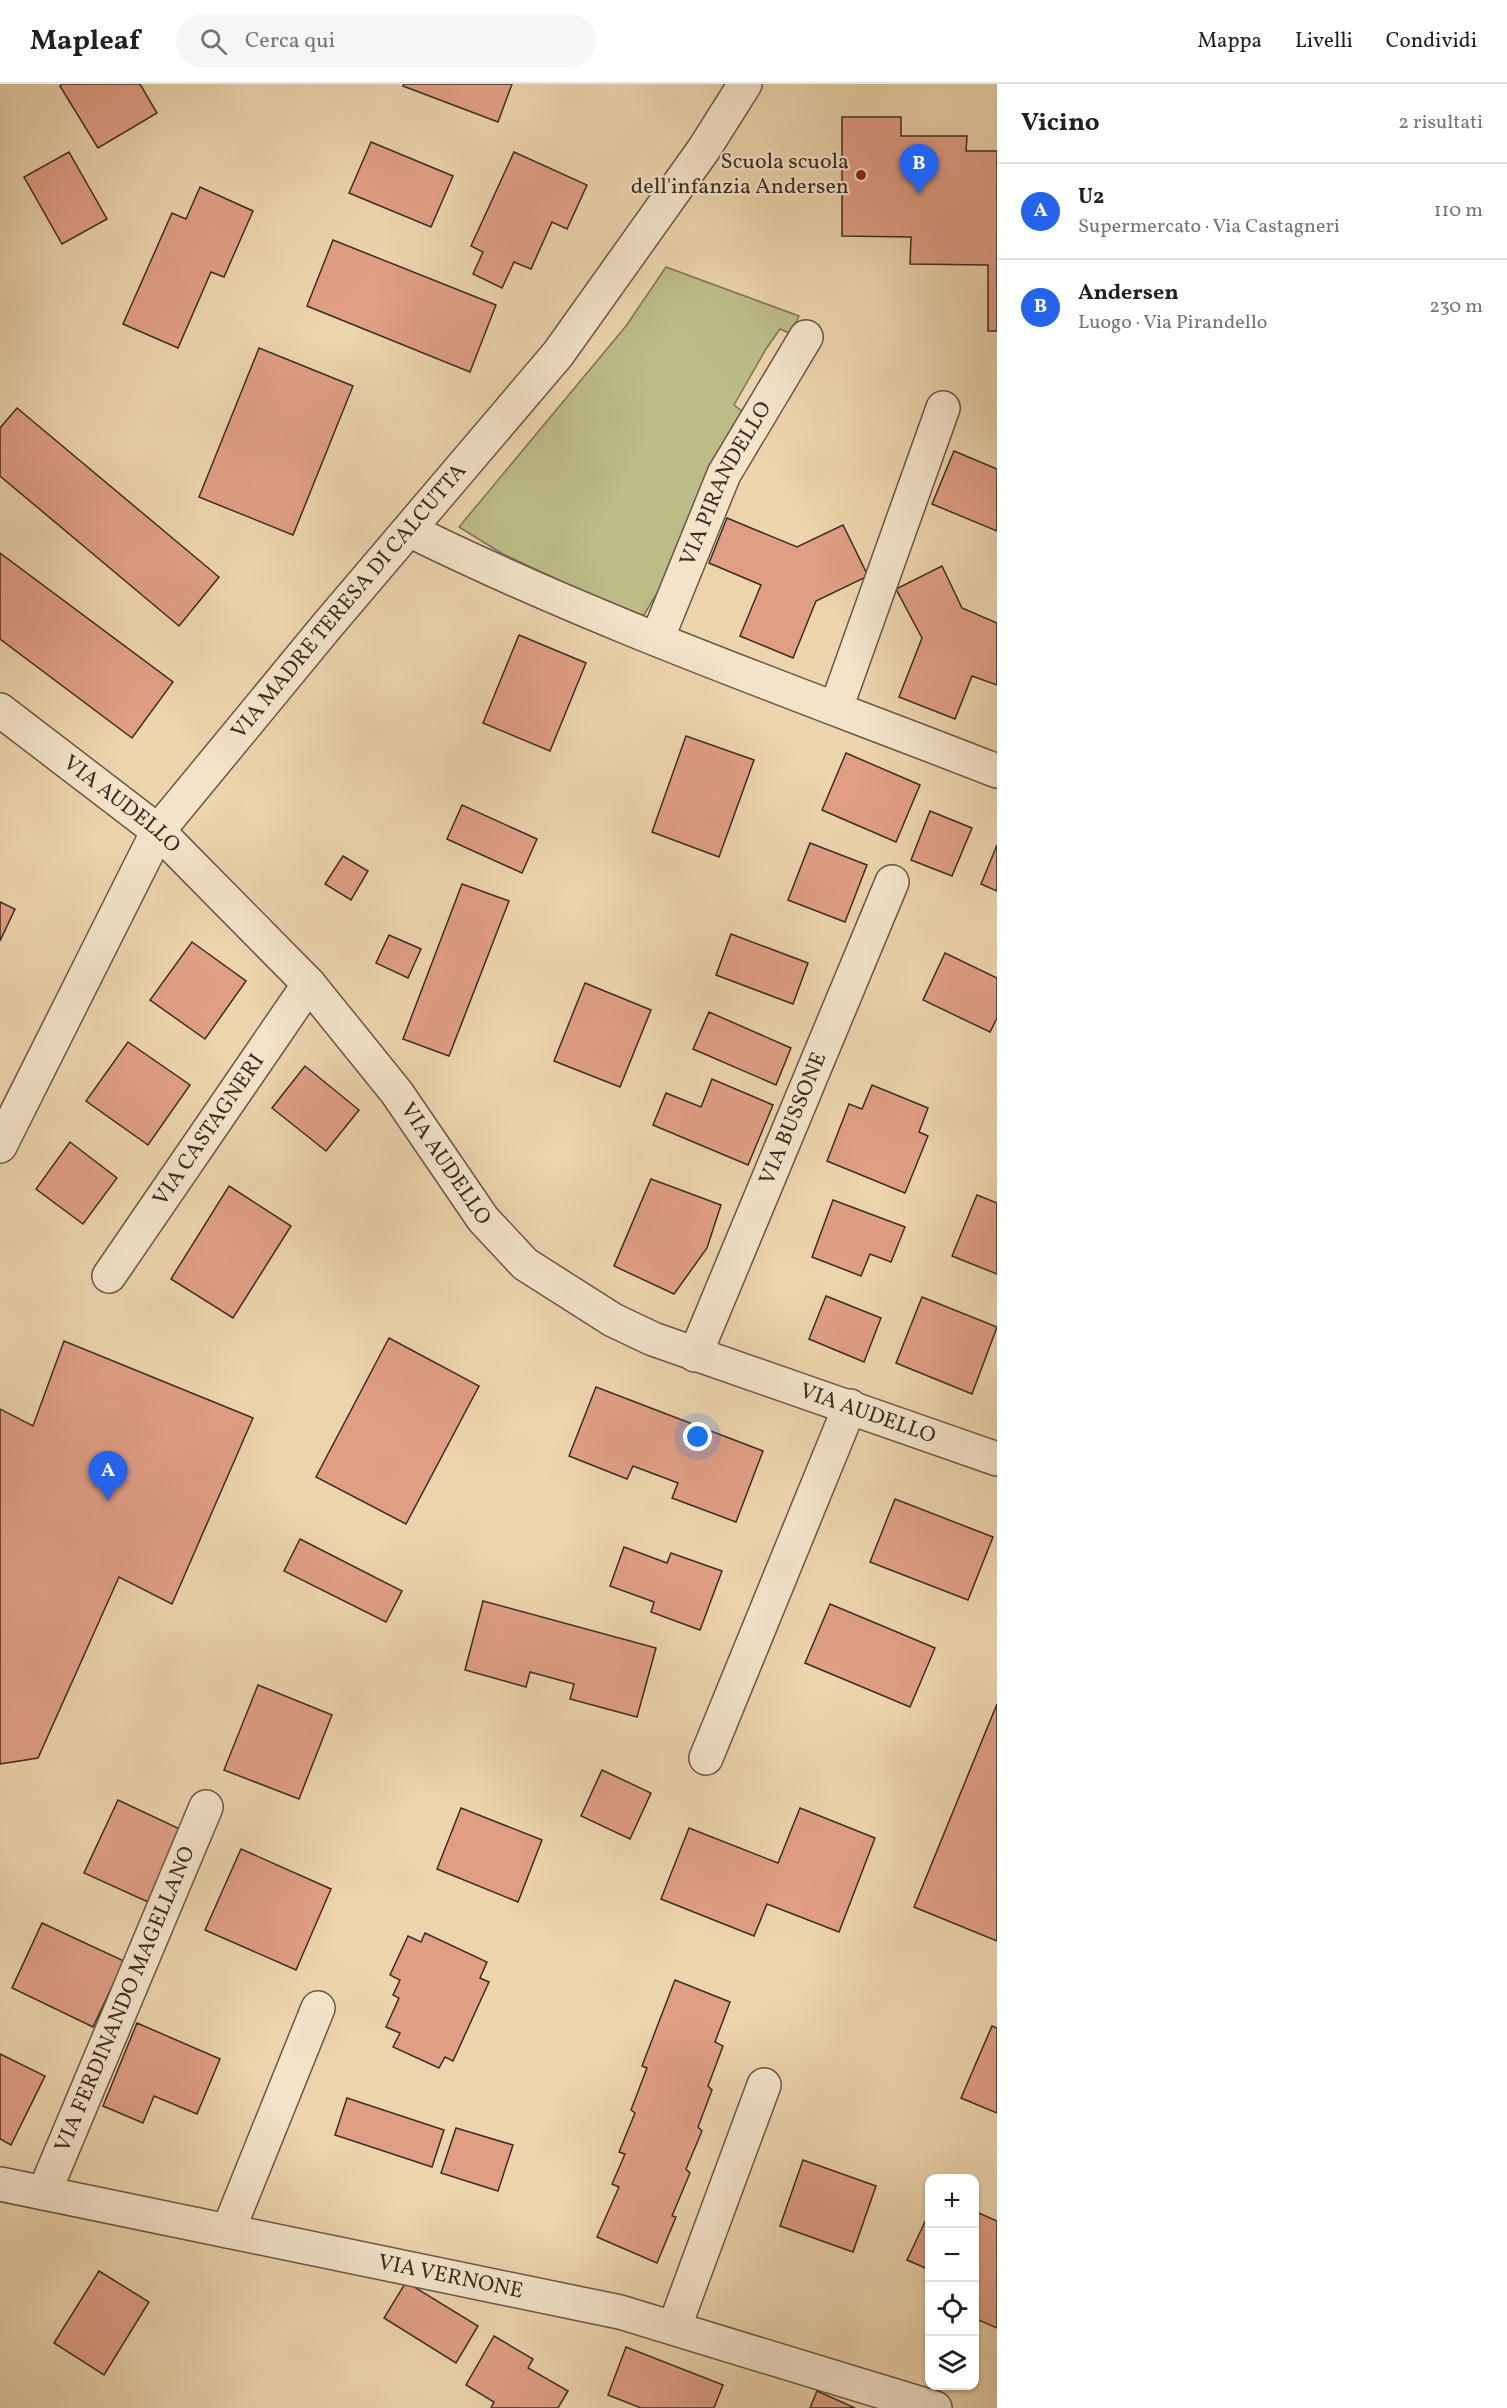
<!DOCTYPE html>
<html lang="it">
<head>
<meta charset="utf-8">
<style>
	body { margin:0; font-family:Vollkorn,serif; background:#f6f6f6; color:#202124 }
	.controls { position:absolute; right:18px; bottom:18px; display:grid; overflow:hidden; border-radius:12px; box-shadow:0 2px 4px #0004 }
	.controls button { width:54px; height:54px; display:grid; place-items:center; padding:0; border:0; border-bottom:2px solid #e0e0e0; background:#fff; color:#202124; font:30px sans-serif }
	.you { position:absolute; left:698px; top:1353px; width:21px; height:21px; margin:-15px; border:4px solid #fff; border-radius:50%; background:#1a73e8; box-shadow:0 0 0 9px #1a73e833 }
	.badge { display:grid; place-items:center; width:39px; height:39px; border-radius:50%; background:#2563eb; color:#fff; font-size:20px; font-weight:700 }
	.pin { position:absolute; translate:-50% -50px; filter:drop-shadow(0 2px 3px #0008) }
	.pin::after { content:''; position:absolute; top:32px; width:21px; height:18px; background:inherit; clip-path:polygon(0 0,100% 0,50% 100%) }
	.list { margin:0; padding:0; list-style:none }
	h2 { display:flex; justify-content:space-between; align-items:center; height:78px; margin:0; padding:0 24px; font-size:26px }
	h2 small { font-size:20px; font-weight:400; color:#757577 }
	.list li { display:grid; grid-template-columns:39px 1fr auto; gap:18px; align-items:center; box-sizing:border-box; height:96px; padding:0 24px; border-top:2px solid #e0e0e0 }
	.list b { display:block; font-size:22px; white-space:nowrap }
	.list p { margin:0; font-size:20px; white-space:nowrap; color:#757577 }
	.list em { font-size:20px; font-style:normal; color:#757577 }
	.icon { flex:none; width:33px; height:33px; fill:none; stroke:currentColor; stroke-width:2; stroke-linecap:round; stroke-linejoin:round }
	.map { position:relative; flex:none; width:997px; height:2324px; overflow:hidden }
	header { display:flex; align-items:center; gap:36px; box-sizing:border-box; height:84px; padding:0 30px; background:#fff; border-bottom:2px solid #e0e0e0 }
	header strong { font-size:28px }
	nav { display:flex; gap:33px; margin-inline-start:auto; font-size:21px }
	.search { width:420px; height:54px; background:#f6f6f6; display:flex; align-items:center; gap:15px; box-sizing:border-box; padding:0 21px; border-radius:33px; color:#757577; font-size:22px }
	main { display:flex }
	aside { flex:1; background:#fff }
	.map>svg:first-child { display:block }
	.green { fill:#bcbc87; stroke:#7c7456; stroke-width:1.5 }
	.building { fill:#e09f85; stroke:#3d2c24; stroke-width:1.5 }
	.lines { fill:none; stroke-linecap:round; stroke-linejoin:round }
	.minor-casing { stroke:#695646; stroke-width:36 }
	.minor { stroke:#f3e3c9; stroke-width:33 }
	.poi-dot { fill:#8f2418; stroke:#f3e3c9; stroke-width:2 }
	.labels { text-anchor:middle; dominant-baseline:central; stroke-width:4.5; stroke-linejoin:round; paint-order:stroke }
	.poi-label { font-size:22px; fill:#3d2c24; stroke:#f3e3c9; text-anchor:end }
	.street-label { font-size:22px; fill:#3d2c24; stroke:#f3e3c9 }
</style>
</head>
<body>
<header>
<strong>Mapleaf</strong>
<div class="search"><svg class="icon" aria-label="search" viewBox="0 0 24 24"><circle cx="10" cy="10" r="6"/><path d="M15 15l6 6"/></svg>Cerca qui</div>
<nav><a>Mappa</a><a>Livelli</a><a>Condividi</a></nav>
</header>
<main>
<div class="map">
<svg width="997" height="2324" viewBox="0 0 997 2324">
	<rect width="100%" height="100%" fill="#ecd4ac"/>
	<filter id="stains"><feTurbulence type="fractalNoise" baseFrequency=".00333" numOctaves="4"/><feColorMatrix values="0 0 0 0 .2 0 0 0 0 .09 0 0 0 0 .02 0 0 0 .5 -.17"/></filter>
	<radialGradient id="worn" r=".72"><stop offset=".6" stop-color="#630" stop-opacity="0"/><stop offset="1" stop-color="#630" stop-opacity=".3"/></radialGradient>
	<path class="green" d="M666,183l133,49 -8,18 -11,-5 -14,20 -32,56 12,9 -32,56 -54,118 -16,27 -13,-1 -130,-61 -42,-26 167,-201z"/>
	<g class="building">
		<path d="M62,0h78l17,29 -59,35 -38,-62z"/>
		<path d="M404,0h108l-14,38 -95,-36z"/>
		<path d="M842,33h59v19h66l-1,15h31v180h-9v-66l-78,-1 1,-27 -69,-1z"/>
		<path d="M371,58l82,34 -22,51 -82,-34z"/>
		<path d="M69,68l38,67 -45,25 -38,-67z"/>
		<path d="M514,68l73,33 -20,44 -15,-7 -21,47 -17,-7 -12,26 -29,-14 10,-22 -12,-6z"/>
		<path d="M200,103l53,24 -29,66 -13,-5 -33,76 -55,-24 49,-111 14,6z"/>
		<path d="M333,156l163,65 -26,67 -163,-66z"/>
		<path d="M259,264l94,38 -60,149 -94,-38z"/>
		<path d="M17,324l202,169 -40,49 -179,-150v-48z"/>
		<path d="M954,367l43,18v62l-65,-27z"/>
		<path d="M727,434l70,29 46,-22 25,51 -52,25 -23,57 -53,-22 21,-51 -52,-22z"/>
		<path d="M0,469l173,129 -41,56 -132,-99z"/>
		<path d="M942,482l20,42 35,15v62l-25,-9 -17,43 -56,-22 23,-59 -26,-49z"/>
		<path d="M519,551l67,28 -36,88 -67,-28z"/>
		<path d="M686,652l68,24 -35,97 -67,-25z"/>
		<path d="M846,669l74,32 -24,57 -74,-32z"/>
		<path d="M462,721l75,34 -15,34 -75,-34z"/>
		<path d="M930,727l42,17 -20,48 -41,-16z"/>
		<path d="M810,759l57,22 -22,57 -57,-22z"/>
		<path d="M997,761v46l-16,-7z"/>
		<path d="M343,772l25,15 -17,29 -26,-16z"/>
		<path d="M462,800l47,17 -60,155 -46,-17z"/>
		<path d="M0,818l15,7 -15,32z"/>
		<path d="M731,850l77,29 -15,41 -77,-29z"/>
		<path d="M389,851l32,14 -13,29 -32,-15z"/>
		<path d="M192,858l54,39 -41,58 -55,-39z"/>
		<path d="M945,869l52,25v40l-7,14 -67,-32z"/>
		<path d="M585,899l66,27 -31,77 -66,-26z"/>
		<path d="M709,928l82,36 -15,37 -83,-36z"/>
		<path d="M128,958l62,43 -42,60 -62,-44z"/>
		<path d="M305,982l54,44 -33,41 -54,-43z"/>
		<path d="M712,995l61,26 -25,60 -95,-40 13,-32 35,14z"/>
		<path d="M872,1001l56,23 -9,24 9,4 -23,57 -78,-32 22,-57 13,5z"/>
		<path d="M70,1058l47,36 -34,46 -47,-35z"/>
		<path d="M651,1095l70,26 -14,43 -33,46 -60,-28z"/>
		<path d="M229,1102l62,40 -58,92 -62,-39z"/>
		<path d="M977,1111l20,8v71l-45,-18z"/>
		<path d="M833,1116l72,27 -14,35 -21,-8 -9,22 -49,-19z"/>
		<path d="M826,1212l55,22 -17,44 -55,-23z"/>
		<path d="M922,1213l75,30 -25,67 -76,-31z"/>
		<path d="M389,1254l90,48 -73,138 -90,-47z"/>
		<path d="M64,1257l189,77 -81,186 -53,-27 -81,181 -38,6v-355l33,17z"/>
		<path d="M596,1303l167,64 -27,71 -64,-24 6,-15 -45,-17 -6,13 -58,-23z"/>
		<path d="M895,1415l98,38 -25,63 -98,-38z"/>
		<path d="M300,1455l102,52 -16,31 -102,-51z"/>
		<path d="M624,1463l43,16 4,-10 51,18 -22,59 -49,-18 3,-10 -44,-16z"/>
		<path d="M483,1517l173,47 -19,69 -67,-18 4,-15 -44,-12 -4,15 -61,-17z"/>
		<path d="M830,1520l105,44 -25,59 -105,-44z"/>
		<path d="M258,1601l74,30 -33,84 -75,-29z"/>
		<path d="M997,1620v237l-83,-34z"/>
		<path d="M602,1686l49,23 -21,46 -49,-23z"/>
		<path d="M118,1716l64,30 -34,72 -64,-29z"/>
		<path d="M461,1724l81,32 -24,62 -81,-33z"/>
		<path d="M800,1724l75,30 -36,94 -72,-28 -13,32 -93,-37 28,-71 89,35z"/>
		<path d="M241,1765l90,40 -35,81 -91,-40z"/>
		<path d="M42,1839l82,38 -31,66 -81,-39z"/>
		<path d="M425,1849l62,29 -7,16 9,4 -36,79 -8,-4 -6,11 -46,-21 7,-14 -14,-6 13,-29 -6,-3 7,-15 -10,-5 18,-39 13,6z"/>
		<path d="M675,1896l55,22 -15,40 8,4 -15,40 4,4 -14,37 4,4 -16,38 4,4 -18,43 4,1 -19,46 -60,-26 22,-50 -7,-3 13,-30 -6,-2 16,-39 -4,-3 16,-42 -5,-2z"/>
		<path d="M137,1939l83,36 -23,55 -43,-18 -11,27 -40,-17z"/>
		<path d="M992,1942l5,2v85l-36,-15z"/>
		<path d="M0,1970l45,22 -34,69 -11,-6z"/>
		<path d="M347,2014l97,32 -12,37 -97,-32z"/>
		<path d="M456,2044l57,17 -15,46 -57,-18z"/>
		<path d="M803,2076l73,26 -23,66 -73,-26z"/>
		<path d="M930,2127v59l-23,-10z"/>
		<path d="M974,2127l23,10v107l-23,-10z"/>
		<path d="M99,2187l50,31 -45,73 -50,-32z"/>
		<path d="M406,2198l72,44 -22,37 -72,-45z"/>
		<path d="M494,2252l39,23 -5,9 40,23 -10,17h-67l3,-6 -28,-17z"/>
		<path d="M626,2263l97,38 -9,23h-73l-33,-13z"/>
		<path d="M817,2307l38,17h-45z"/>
	</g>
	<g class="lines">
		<g class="minor-casing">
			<g id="minor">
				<path d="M409,446c190,94 391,164 588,241"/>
				<path id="s1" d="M657,555l67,-165 82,-137"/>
				<path d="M836,624l107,-300"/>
				<path id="s2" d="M0,626l158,121 151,153 88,109 86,126 42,45 88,56 40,19 344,120"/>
				<path id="s3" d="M0,1062l158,-315 168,-204 232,-273 146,-205 41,-65"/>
				<path id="s4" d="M109,1192l200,-292"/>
				<path id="s5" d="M695,1271l197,-473"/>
				<path d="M706,1674l144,-352"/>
				<path id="s6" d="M0,2100l620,128 315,96"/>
				<path id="s7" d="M44,2109l162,-386"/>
				<path d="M228,2147l90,-223"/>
				<path d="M674,2244l90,-243"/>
			</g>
		</g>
		<use href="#minor" class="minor"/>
	</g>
	<circle class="poi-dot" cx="861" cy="91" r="6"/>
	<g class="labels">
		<g class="poi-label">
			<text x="849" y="78">Scuola scuola<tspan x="849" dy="25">dell'infanzia Andersen</tspan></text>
		</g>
		<g class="street-label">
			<text stroke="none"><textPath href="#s1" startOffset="170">VIA PIRANDELLO</textPath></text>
			<text stroke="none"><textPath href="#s3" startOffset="651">VIA MADRE TERESA DI CALCUTTA</textPath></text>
			<text stroke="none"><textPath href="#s2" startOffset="154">VIA AUDELLO</textPath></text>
			<text stroke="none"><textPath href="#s5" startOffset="256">VIA BUSSONE</textPath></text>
			<text stroke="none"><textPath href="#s4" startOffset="177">VIA CASTAGNERI</textPath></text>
			<text stroke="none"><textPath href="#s2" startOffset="640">VIA AUDELLO</textPath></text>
			<text stroke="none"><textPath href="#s2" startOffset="1144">VIA AUDELLO</textPath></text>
			<text stroke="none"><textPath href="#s7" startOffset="210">VIA FERDINANDO MAGELLANO</textPath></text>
			<text stroke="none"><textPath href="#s6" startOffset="460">VIA VERNONE</textPath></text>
		</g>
	</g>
	<rect width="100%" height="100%" filter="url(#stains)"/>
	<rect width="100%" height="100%" fill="url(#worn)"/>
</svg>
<div class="controls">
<button>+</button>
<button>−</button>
<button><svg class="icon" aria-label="locate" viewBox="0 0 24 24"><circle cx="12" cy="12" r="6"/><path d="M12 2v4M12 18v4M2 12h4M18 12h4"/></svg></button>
<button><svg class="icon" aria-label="layers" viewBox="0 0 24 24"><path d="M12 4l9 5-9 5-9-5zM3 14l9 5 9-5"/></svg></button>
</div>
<div class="you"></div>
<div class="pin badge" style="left:108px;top:1417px">A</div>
<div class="pin badge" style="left:919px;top:110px">B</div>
</div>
<aside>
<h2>Vicino<small>2 risultati</small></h2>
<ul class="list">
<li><span class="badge">A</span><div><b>U2</b><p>Supermercato · Via Castagneri</p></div><em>110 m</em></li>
<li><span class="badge">B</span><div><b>Andersen</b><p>Luogo · Via Pirandello</p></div><em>230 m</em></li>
</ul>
</aside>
</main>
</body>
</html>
